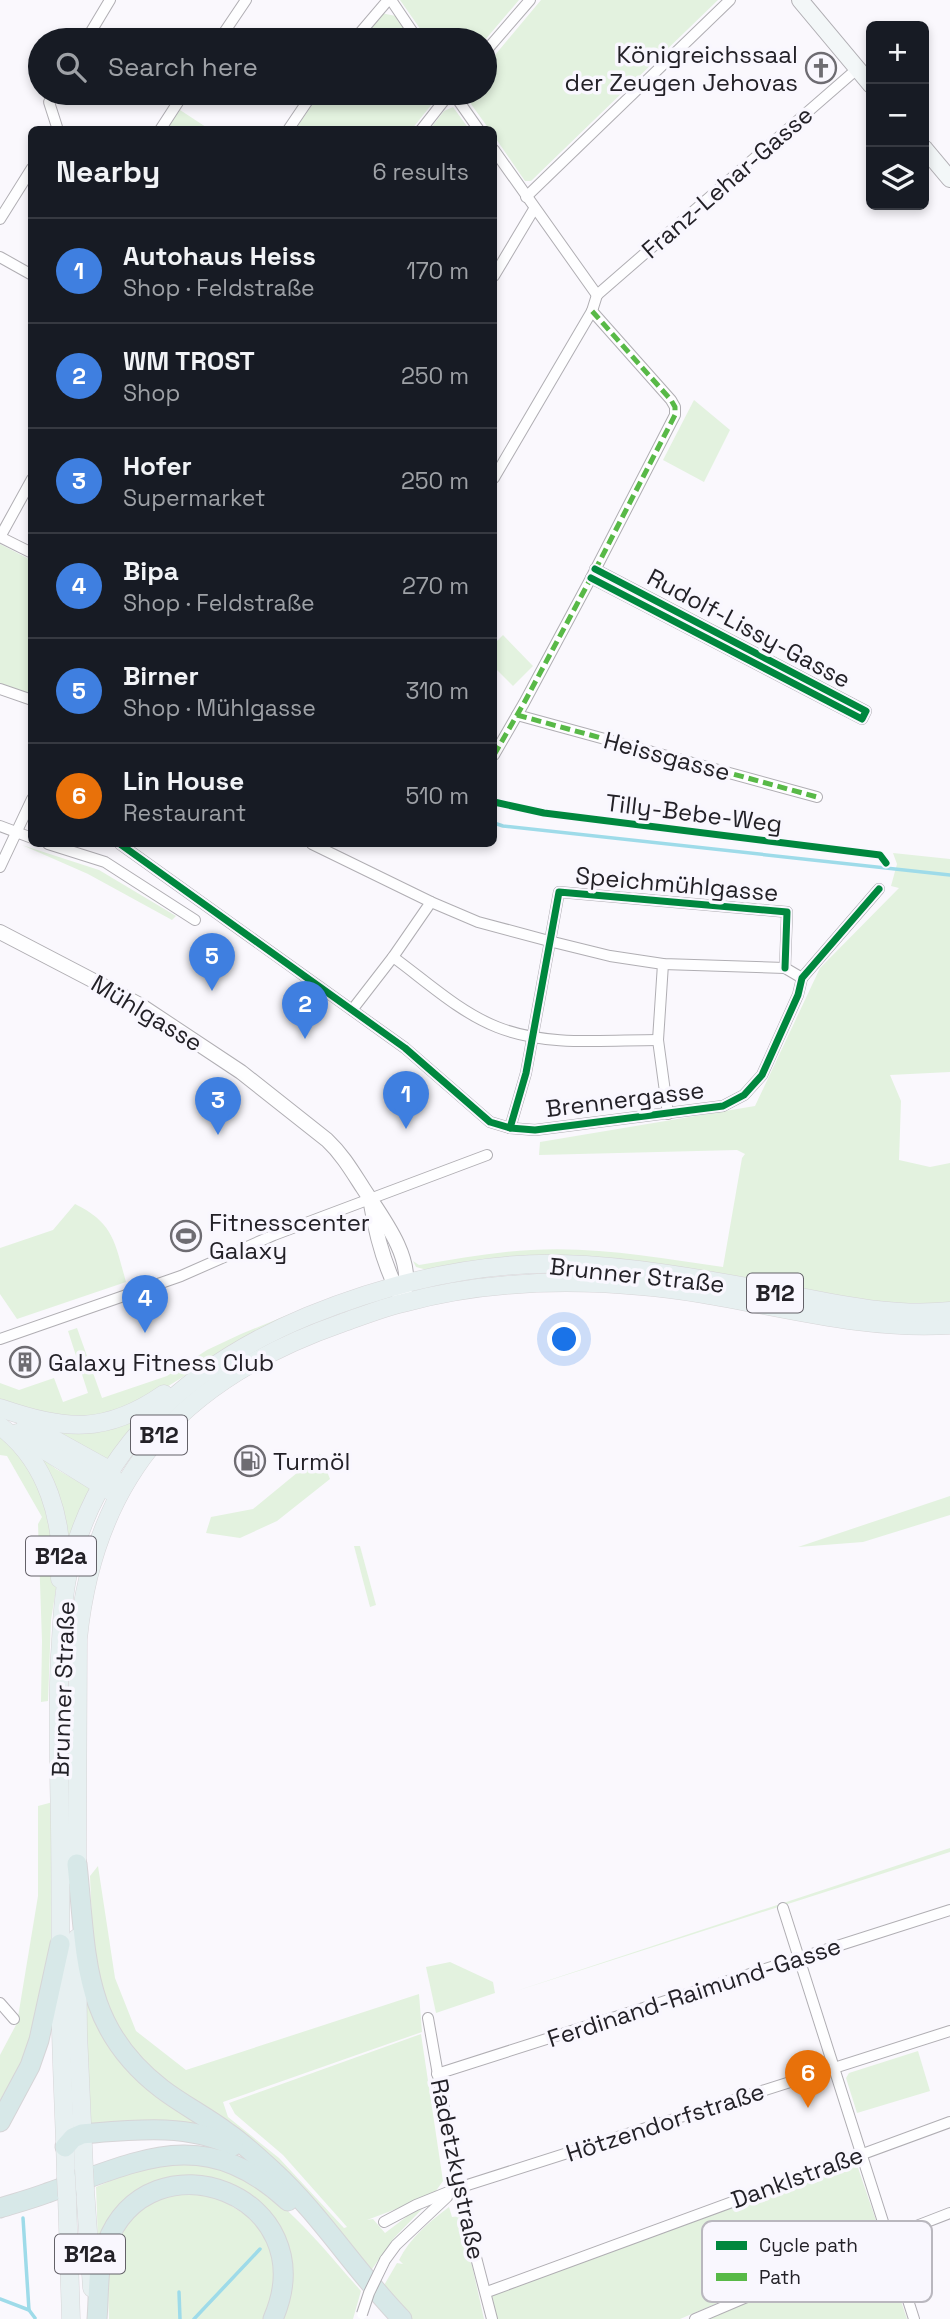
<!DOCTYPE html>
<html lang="en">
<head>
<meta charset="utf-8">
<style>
	body { margin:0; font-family:"Space Grotesk",sans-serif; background:#242831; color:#f1f3f6 }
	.controls { position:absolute; right:21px; top:21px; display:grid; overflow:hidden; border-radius:10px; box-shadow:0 4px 10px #0003 }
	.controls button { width:63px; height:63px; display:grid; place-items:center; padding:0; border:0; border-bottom:2px solid #363941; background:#171b24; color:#f1f3f6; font:35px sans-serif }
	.you { position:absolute; left:565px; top:1340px; width:24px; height:24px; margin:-18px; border:5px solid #fff; border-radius:50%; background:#1a73e8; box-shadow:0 0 0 10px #1a73e833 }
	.badge { display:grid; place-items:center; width:46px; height:46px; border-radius:50%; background:#6e6c72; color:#fff; font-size:23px; font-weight:700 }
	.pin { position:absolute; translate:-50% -58px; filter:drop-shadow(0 2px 4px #0008) }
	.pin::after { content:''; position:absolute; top:37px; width:24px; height:21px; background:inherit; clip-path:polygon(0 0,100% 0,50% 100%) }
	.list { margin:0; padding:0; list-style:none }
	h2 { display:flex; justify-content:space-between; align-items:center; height:91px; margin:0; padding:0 28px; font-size:30px }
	h2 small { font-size:23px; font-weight:400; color:#9ea1a6 }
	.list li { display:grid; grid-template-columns:46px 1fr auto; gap:21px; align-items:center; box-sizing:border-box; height:105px; padding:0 28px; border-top:2px solid #363941 }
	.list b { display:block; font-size:26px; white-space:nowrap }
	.list p { margin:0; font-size:23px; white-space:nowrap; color:#9ea1a6 }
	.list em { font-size:23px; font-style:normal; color:#9ea1a6 }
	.icon { flex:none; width:38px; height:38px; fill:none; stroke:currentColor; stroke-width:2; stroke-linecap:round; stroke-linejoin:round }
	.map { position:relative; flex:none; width:950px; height:2319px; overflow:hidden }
	.search { position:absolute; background:#171b24; box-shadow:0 4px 10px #0003; left:28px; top:28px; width:469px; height:77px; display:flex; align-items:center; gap:18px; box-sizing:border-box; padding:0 24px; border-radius:38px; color:#9ea1a6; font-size:26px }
	.panel { position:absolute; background:#171b24; box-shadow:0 4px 10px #0003; left:28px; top:126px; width:469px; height:721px; border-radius:10px }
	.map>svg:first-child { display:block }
	.green { fill:#e3f2df }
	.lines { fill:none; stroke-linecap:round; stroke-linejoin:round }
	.stream { stroke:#9edbe9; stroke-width:3.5 }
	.minor-casing { stroke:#b0aeb3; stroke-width:12 }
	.tertiary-casing { stroke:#b0aeb3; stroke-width:16 }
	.secondary-casing { stroke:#b0aeb3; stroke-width:18 }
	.primary-casing { stroke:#d6d5d7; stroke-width:19 }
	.motorway-casing { stroke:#d6d5d7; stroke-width:21 }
	.minor { stroke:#fefeff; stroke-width:10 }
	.tertiary { stroke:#fefeff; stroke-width:14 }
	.secondary { stroke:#f3f7f8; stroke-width:16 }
	.primary { stroke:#e7f0f1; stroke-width:18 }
	.motorway { stroke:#d7e8e8; stroke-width:19 }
	.minor-bridge-casing { stroke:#b0aeb3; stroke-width:12; stroke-linecap:butt }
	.primary-bridge-casing { stroke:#d6d5d7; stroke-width:19; stroke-linecap:butt }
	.minor-bridge { stroke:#fefeff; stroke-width:10 }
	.primary-bridge { stroke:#e7f0f1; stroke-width:18 }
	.quiet { stroke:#58b947; stroke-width:5; stroke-dasharray:10 5; stroke-linecap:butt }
	.cycleway-casing { stroke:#f9f7fe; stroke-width:11 }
	.cycleway { stroke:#00873e; stroke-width:7 }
	.labels { text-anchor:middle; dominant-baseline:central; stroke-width:7; stroke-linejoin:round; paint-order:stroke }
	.shield { fill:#f9f7fe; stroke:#636168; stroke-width:2 }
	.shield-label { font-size:23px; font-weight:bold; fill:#232127 }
	.poi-label { font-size:24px; fill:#232127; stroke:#f9f7fe; text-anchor:start }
	.street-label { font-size:24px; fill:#232127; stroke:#f9f7fe }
	.key { fill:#f9f7fe; stroke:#b9b7be; stroke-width:2 }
	.key-label { font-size:19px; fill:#232127 }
</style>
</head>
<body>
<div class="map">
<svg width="950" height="2319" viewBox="0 0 950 2319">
	<rect width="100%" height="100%" fill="#faf8fd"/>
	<g class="green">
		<path d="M400,0h119l-34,40h-57z"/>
		<path d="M541,0h177l-187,181h-6l-31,-45v-6l-5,-1 -26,-36h22v-26z"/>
		<path d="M381,13l15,3 15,24h-52z"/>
		<path d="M320,93h119l1,1 -28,35 -117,1z"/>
		<path d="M453,107l16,22h-39l14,-18z"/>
		<path d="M180,110l29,19h-42z"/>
		<path d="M694,400l36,30 -26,52 -41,-22z"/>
		<path d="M0,544l31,16v134l-31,-11z"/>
		<path d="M503,635l30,31 -20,20 -19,-19v-23z"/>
		<path d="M22,845l77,25 77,46 -4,4 -84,-46z"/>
		<path d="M893,853l57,6v213l-60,3 11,26 -2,59 31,7 20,-4v141l-24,1 -61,-3 -233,-41 -205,9 -11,-3 -3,-6 6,4c37,-6 75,-13 112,-15 64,-4 129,8 192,17l19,-109 3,-4 -8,-4 -198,5 1,-13 215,-36 65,-138 79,-80 -8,-2 6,-22z"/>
		<path d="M75,1204c39,19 40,39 51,78l-109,37 -17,-25v-46l53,-18z"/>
		<path d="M307,1307l1,4 -92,45 -65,41 -35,17 -48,6 -68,-19v-18l19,7 35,-12 9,24 25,-9 -20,-62 9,-3 25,70 65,-22 40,-26 34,-16z"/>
		<path d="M148,1412l-40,51 -63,-37z"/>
		<path d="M0,1431l19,18 29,55 9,79 -6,37 -3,81 -7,1 1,-61 -4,-117 4,-7 -35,-61 -7,-1z"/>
		<path d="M320,1454l10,25 -53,42 -37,17 -34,-5 5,-16 42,-8z"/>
		<path d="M39,1456l17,13 37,21 -23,58z"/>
		<path d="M950,1496v19l-87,27 -65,5z"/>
		<path d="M354,1546h6l16,59 -6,2z"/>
		<path d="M53,1802v92l-2,50 -11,71 -17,46 -23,39v-45l17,-32 21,-127v-90z"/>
		<path d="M950,1848v4l-437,140z"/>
		<path d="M98,1866l17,112 21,53 50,39 233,-76 3,38 -199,70 5,15 51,41 65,70 3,-1 -64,-72 -48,-41 -6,-11 192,-69 22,147 -10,14 -66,25 6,-1 12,14 33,-25 7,-2 -31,32 -24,34 -220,-202 -40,-51 -17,-71 -3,-72z"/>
		<path d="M450,1962l43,20 2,11 -59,20 -10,-46z"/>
		<path d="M85,1989l14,32 108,105 -119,1z"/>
		<path d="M918,2051l12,40 -73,22 -11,-35 3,-5z"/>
		<path d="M164,2162c22,0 55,3 75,13 50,28 85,74 122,116l-8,28h-74l4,-9 -26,-109 -87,-20 -72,62 -2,-56 40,-17z"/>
		<path d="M856,2162l23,67 -3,6 -196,84h-184l-4,-24z"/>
		<path d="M203,2189l55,33 13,28 6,25 -13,44h-155l-2,-57 12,-30 20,-26 21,-9z"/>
		<path d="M449,2207l3,10 9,-1 23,103h-75l-26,-32 14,-24 6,1 -4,-4c11,-22 30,-38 50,-53z"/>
		<path d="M878,2247l6,3 23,69h-198z"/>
	</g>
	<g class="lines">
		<g class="stream">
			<path d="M494,823l9,3 447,49"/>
			<path d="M23,2218l6,92 6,8"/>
			<path d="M179,2292l1,27"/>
			<path d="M0,2299l29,11"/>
			<path d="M194,2319l66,-70"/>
		</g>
		<g class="minor-casing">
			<g id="minor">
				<path d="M391,0l27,40"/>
				<path d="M86,40l24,-40"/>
				<path d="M219,40l27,-40"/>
				<path d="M354,40l34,-40"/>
				<path d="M485,52l45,-52"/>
				<path d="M55,93l-6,9 8,25 -2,3"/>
				<path d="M453,93l26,37"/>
				<path d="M160,130l24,-37"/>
				<path d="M288,130l25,-37"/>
				<path d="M421,130l29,-37"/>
				<path d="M494,150l103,145"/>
				<path d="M526,197l204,-197"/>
				<path d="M0,219l32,-51"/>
				<path d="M0,257l32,18"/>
				<path d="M494,276l40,-67"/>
				<path d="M597,295l260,-226"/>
				<path d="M494,478l98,-167 5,-16"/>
				<path d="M0,537l32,-58"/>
				<path d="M0,537l32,16"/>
				<path d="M591,578l271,141 4,-8 -271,-142"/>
				<path d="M0,689l32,11"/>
				<path d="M517,715l300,82"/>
				<path d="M494,755l30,-52 67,-125 84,-163v-8l-4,-7 -79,-89"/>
				<path d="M0,826l32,12"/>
				<path d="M48,844l57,18 90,58"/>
				<path d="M120,844l285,204 85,74 20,6 25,2 188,-24 21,-11 18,-20 36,-80 4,-17 77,-89"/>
				<path d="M312,844l119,58 47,20 71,19 61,15 53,8 122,4 17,10"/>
				<path d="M0,867l32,-68"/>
				<path d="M393,957c33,24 66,55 104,70 50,20 108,13 161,13"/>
				<path d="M663,964l-5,76 10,74"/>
				<path d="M352,1010l41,-53 38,-55"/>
				<path d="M510,1128l16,-55 33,-181 228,20 -2,56"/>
				<path d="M0,1339l181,-63 93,-41 213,-80"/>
				<path d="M783,1908l131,411"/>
				<path d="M0,2003l14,16"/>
				<path d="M428,2018l30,170 34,131"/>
				<path d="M437,2074l513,-164"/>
				<path d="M384,2222l32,-17 42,-17 492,-157"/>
				<path d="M385,2260l11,-15 51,-48"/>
				<path d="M487,2292l463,-170"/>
				<path d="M695,2319l193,-82 62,-24"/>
			</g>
		</g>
		<g class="tertiary-casing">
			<g id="tertiary">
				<path d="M0,932l140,73 101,67 86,68c15,14 25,31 36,48 18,28 50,68 42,102"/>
				<path d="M371,1204c5,30 14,63 28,90"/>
			</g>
		</g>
		<g class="secondary-casing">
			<g id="secondary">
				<path d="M800,0l71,85"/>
				<path d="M924,148l26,31"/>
			</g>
		</g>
		<g class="primary-casing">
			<g id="primary">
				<path d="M0,1408c65,22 105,27 164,-14"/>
				<path d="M26,1424l85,47 3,11"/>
				<path d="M0,1426c47,35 65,96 60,153"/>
				<path d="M17,1433l95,59"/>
				<path d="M77,1879l1,-240c17,-169 109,-262 264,-316 20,-7 40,-15 61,-20 77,-21 158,-24 237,-17 104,8 205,46 310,39"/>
				<path d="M77,1938l1,95 6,136"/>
				<path d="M66,2177c-1,-49 -4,-98 -5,-147 -1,-68 0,-136 -1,-204 -1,-57 -3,-114 0,-171 2,-27 2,-55 8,-81 28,-128 124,-210 240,-258 79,-32 168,-54 254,-52 73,2 147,16 218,29 56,11 113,24 170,18"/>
				<path d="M85,2189l7,99"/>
				<path d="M67,2196l4,123"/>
			</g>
		</g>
		<g class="motorway-casing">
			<g id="motorway">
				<path d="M77,1864c10,92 4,163 85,225 21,16 45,28 66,44 16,11 31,25 45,38 48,44 83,101 129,148"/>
				<path d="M0,2122l30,-56 9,-26 21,-96"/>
				<path d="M65,2147l8,-9 9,-4c50,-4 105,-11 151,12"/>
				<path d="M0,2208c16,-5 31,-9 47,-15 92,-32 156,-70 241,8"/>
				<path d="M97,2319c2,-24 0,-51 9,-74 43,-116 221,-50 167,74"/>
			</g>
		</g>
		<use href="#minor" class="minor"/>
		<use href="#tertiary" class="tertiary"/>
		<use href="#secondary" class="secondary"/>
		<use href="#primary" class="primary"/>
		<use href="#motorway" class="motorway"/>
		<g class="minor-bridge-casing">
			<path id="minor-bridge" d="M362,2314l7,-21 16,-33"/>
		</g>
		<g class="primary-bridge-casing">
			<g id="primary-bridge">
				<path d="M84,2169l1,20"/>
				<path d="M66,2177l1,19"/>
			</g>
		</g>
		<use href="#minor-bridge" class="minor-bridge"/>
		<use href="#primary-bridge" class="primary-bridge"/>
		<g class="quiet">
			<path d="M517,715l300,82"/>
			<path d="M494,755l30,-52 67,-125 84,-163v-8l-4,-7 -79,-89"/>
		</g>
		<g class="cycleway-casing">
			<g id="cycleway">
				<path d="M591,578l271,141 4,-8 -271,-142"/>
				<path d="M494,802l50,11 336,42 6,8"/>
				<path d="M120,844l285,204 85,74 20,6 25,2 188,-24 21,-11 18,-20 36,-80 4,-17 77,-89"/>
				<path d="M510,1128l16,-55 33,-181 228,20 -2,56"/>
			</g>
		</g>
		<use href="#cycleway" class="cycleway"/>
	</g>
	<defs>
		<g id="church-ring" transform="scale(1.575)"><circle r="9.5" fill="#f9f7fe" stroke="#6e6c72" stroke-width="1.5"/><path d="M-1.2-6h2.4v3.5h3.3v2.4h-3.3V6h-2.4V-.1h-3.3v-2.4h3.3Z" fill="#6e6c72"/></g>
		<g id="stadium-ring" transform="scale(1.575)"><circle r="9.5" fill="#f9f7fe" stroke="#6e6c72" stroke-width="1.5"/><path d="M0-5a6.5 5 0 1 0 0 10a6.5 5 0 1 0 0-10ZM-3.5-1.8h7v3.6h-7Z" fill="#6e6c72"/></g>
		<g id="building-ring" transform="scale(1.575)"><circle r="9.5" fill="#f9f7fe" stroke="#6e6c72" stroke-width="1.5"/><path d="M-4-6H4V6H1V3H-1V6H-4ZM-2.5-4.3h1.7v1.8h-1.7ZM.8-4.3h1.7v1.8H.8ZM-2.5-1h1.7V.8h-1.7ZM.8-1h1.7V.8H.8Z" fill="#6e6c72"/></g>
		<g id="fuel-ring" transform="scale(1.575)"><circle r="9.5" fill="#f9f7fe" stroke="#6e6c72" stroke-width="1.5"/><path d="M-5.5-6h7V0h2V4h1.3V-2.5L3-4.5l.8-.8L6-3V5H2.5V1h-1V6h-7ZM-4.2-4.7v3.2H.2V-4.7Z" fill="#6e6c72"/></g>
	</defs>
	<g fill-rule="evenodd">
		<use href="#church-ring" x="821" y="68"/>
		<use href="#stadium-ring" x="186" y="1236"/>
		<use href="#building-ring" x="25" y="1362"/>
		<use href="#fuel-ring" x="250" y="1461"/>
	</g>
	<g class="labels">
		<g class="shield">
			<rect x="747" y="1273.5" width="56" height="39" rx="5"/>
			<rect x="131" y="1415.5" width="56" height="39" rx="5"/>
			<rect x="26" y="1536.5" width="70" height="39" rx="5"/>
			<rect x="55" y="2234.5" width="70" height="39" rx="5"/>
		</g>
		<g class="shield-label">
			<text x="775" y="1293">B12</text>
			<text x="159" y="1435">B12</text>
			<text x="61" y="1556">B12a</text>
			<text x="90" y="2254">B12a</text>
		</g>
		<g class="poi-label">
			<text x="798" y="54" text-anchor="end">Königreichssaal<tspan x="798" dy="28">der Zeugen Jehovas</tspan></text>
			<text x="209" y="1222">Fitnesscenter<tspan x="209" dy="28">Galaxy</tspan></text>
			<text x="48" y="1362">Galaxy Fitness Club</text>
			<text x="273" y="1461">Turmöl</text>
		</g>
		<g class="street-label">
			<text transform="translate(727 182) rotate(-41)">Franz-Lehar-Gasse</text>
			<text transform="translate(749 628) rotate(28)">Rudolf-Lissy-Gasse</text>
			<text transform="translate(667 756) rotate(15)">Heissgasse</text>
			<text transform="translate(694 813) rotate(7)">Tilly-Bebe-Weg</text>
			<text transform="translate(677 884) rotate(5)">Speichmühlgasse</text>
			<text transform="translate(147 1013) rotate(31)">Mühlgasse</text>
			<text transform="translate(625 1099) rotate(-7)">Brennergasse</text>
			<text transform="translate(637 1275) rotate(6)">Brunner Straße</text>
			<text transform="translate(63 1689) rotate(-88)">Brunner Straße</text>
			<text transform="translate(694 1992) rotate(-18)">Ferdinand-Raimund-Gasse</text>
			<text transform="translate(665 2122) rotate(-18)">Hötzendorfstraße</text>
			<text transform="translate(458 2169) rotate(78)">Radetzkystraße</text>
			<text transform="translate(797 2177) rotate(-20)">Danklstraße</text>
		</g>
	</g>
	<rect x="702" y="2221" width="230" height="81" rx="10" class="key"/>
	<rect x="716" y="2241" width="31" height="9" fill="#00873e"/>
	<rect x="716" y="2273" width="31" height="8" fill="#58b947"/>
	<g class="key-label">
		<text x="759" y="2252">Cycle path</text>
		<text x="759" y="2284">Path</text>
	</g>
</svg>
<div class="controls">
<button>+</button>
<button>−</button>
<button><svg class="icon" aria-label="layers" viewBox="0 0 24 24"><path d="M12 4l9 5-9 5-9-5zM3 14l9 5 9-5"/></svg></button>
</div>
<div class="you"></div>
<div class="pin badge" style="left:406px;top:1129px;background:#3f7fe0">1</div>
<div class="pin badge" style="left:305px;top:1039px;background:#3f7fe0">2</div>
<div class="pin badge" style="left:218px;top:1135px;background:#3f7fe0">3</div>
<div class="pin badge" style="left:145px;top:1333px;background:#3f7fe0">4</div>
<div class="pin badge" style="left:212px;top:991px;background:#3f7fe0">5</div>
<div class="pin badge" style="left:808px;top:2108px;background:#e8710a">6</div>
<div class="search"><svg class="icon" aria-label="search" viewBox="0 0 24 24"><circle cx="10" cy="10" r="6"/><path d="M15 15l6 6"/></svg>Search here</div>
<section class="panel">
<h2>Nearby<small>6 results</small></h2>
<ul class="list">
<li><span class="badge" style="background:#3f7fe0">1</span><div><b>Autohaus Heiss</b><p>Shop · Feldstraße</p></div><em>170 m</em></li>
<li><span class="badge" style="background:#3f7fe0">2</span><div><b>WM TROST</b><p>Shop</p></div><em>250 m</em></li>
<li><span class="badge" style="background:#3f7fe0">3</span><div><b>Hofer</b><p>Supermarket</p></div><em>250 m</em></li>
<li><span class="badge" style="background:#3f7fe0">4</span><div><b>Bipa</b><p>Shop · Feldstraße</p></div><em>270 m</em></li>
<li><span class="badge" style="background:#3f7fe0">5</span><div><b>Birner</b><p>Shop · Mühlgasse</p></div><em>310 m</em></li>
<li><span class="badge" style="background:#e8710a">6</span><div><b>Lin House</b><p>Restaurant</p></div><em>510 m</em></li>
</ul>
</section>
</div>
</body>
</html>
